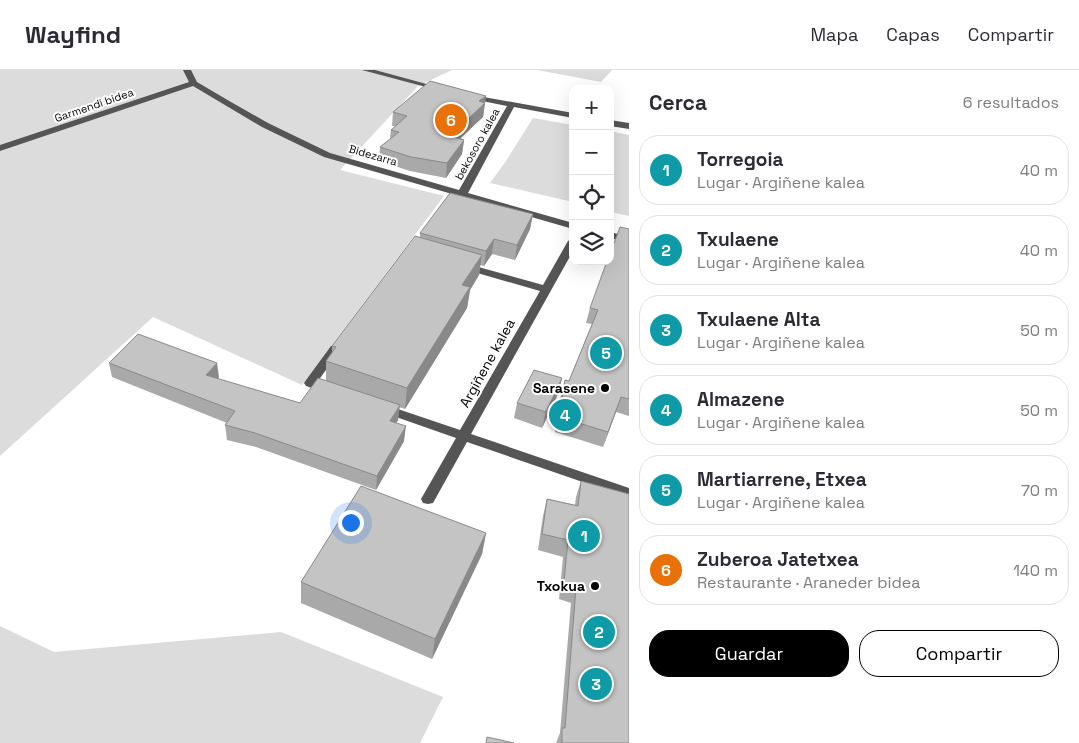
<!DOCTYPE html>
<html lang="es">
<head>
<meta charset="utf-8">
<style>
	body { margin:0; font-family:"Space Grotesk",sans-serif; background:#f7f7f7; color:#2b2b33 }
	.controls { position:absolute; right:15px; top:15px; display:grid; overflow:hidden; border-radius:10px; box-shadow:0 5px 20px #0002 }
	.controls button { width:45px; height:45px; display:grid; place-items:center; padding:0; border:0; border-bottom:1px solid #e1e1e2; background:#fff; color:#2b2b33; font:25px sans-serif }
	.you { position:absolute; left:350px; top:452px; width:18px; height:18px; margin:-12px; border:4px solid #fff; border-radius:50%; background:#1a73e8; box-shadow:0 0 0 8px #1a73e833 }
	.badge { display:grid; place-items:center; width:32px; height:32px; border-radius:50%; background:#000; color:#fff; font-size:16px; font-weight:700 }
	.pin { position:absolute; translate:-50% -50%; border:2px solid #fff; box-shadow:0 1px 5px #0006 }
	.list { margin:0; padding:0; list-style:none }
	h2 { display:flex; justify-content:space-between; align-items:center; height:65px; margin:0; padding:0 20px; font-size:21px }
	h2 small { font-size:16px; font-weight:400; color:#7c7c81 }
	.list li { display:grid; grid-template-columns:32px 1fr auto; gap:15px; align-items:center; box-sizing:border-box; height:70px; margin:0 10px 10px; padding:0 10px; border:1px solid #e1e1e2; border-radius:20px }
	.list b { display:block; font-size:19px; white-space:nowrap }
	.list p { margin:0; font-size:16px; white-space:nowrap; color:#7c7c81 }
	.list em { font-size:16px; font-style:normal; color:#7c7c81 }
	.actions { display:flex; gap:10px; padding:15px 20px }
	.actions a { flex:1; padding:11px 0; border:1px solid #000; border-radius:20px; text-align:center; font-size:18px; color:#000 }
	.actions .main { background:#000; color:#fff }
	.icon { flex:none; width:28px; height:28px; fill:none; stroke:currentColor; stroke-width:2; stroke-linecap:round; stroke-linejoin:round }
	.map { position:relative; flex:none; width:629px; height:673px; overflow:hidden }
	header { display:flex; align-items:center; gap:30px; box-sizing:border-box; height:70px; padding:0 25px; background:#fff; border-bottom:1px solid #e1e1e2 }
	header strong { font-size:24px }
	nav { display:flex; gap:28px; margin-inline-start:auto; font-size:18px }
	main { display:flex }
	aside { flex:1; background:#fff }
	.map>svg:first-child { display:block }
	.green { fill:#dcdcdc }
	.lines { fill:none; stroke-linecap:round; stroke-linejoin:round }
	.minor { fill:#555; fill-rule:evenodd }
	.wall { fill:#a9a9a9 }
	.shaded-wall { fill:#898989 }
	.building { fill:#c4c4c4; stroke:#898989 }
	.poi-dot { fill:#000; stroke:#fff; stroke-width:2 }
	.labels { text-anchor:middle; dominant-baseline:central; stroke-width:4; stroke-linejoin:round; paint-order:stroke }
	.far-street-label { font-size:11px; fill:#000; stroke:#fff }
	.street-label { font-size:14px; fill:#000; stroke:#fff }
	.poi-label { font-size:14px; font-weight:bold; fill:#000; stroke:#fff; text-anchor:end }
</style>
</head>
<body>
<header>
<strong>Wayfind</strong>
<nav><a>Mapa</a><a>Capas</a><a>Compartir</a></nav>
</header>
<main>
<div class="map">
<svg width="629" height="673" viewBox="0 0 629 673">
	<rect width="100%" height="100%" fill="#fff"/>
	<g class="green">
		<path d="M0,0h452l-34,16 -78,84 104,26 -142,189 -149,-68 -153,139z"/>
		<path d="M537,0h75l-11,12z"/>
		<path d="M533,48l40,7v77l-83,-19 16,-22z"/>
		<path d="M610,61l19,4v81l-19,-4z"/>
		<path d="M0,556l54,26 227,-20 162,65 -23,46h-420z"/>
	</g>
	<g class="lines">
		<g class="minor">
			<path d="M183,0h8l6,12 34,20 37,21 62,30 129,37 48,-84 -40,-8v-4l106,19v5l-59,-11 -46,86 105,30v6l-249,-72 -62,-30 -69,-41 -193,65v-6l189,-63z"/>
			<path d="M362,0h13l70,19 -4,2z"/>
			<path d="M610,50l19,3v6l-19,-3z"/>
			<path d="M610,162l19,5v6l-19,-5z"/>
			<path d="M573,168v13l-102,183 158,54v10l-162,-56 -34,61 -5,1 -5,-1 -2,-4 35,-61 -77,-27 -2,-3 6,-4 77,26 80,-139 -80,-23 -1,-2 5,-3 79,22 25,-44z"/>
			<path d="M335,275l6,4 -23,32 15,6 2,3 -2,3 -4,1 -23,-8 -2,-3 2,-3 25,-34z"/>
		</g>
	</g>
	<g class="wall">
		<path d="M485,33l-2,14 -23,21 4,2 -2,14 -16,24 -36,-7 -31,-10 1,-14 10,-8 1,-9 4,-4h-3l1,-14z"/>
		<path d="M533,144l-3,15 -15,31 -23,-6 -8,12 -4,-1 -1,10 -9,15 -3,18 -62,101 -6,-2 -1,13 -2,3 8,18 -28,49 -120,-43 -29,-7 -2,-15 2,-2 -115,-46 -3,-14 110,14 -2,2 83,24 26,-23v-19l6,-8v-7l88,-109v-4z"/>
		<path d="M629,159v187l-13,-4 -13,35 -48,-15 6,-37 4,-15 4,1 23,-57 -6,-1 4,-15z"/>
		<path d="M562,308l-4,16 -16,34 -28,-10 3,-15z"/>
		<path d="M581,411l48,262h-73l4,-10 11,-130 -12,-4 4,-42 -25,-7 5,-34 4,-17 28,6 1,-8z"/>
		<path d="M486,463l-4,21 -50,105 -131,-56v-21z"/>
	</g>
	<g class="shaded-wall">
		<path d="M486,26l-3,21 -35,33 2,-14 29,-35z"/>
		<path d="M464,70l-2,14 -16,24 1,-15z"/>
		<path d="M533,144l-3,15 -15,31 2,-15z"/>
		<path d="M494,169l-2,15 -8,12 2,-15z"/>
		<path d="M482,185l-3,20 -9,15 -3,18 -62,101 2,-21 55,-103z"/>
		<path d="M217,293l2,14 -11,13 -2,-15z"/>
		<path d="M562,308l-4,16 -16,34 4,-16z"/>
		<path d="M621,327l-5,15 -13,35 5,-15z"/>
		<path d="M400,335l-2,15 -9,16 1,-15z"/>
		<path d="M406,356l-2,15 -28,49 1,-14z"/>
		<path d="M486,463l-4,21 -50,105 3,-20z"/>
	</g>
	<g class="building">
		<path d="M430,11l56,15 -7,5 6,2 -35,33 14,4 -17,23 -36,-6 -31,-10 19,-15 -8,-2 16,-14 -14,-4z"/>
		<path d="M450,123l83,21 -16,31 -23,-6 -8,12 -66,-18z"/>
		<path d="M620,157l9,2v170l-8,-2 -13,35 -49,-15 6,-37 4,1 29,-71 -8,-2 17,-47h3v-7z"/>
		<path d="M415,166l67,19 -20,30 8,2 -63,101 -81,-27 10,-14 -4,-1z"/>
		<path d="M138,264l79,29 -11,12 94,28 18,-25 82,27 -10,16 16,5 -29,50 -122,-43 -30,-8 10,-14 -126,-48z"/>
		<path d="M534,300l28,8 -16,34 -29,-9z"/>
		<path d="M581,411l48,13v249h-67v-15h3l11,-141 -12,-5 4,-42 -26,-6 5,-35 31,7z"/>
		<path d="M361,416l125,47 -51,106 -134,-57z"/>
		<path d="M487,667l27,6h-28z"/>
	</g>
	<g class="poi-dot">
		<circle cx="605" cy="318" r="5"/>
		<circle cx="595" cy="516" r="5"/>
	</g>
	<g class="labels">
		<g class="far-street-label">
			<text transform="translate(94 35) rotate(-19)">Garmendi bidea</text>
			<text transform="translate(477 74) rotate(-61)">bekosoro kalea</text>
			<text transform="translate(373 85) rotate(16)">Bidezarra</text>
		</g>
		<g class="street-label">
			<text transform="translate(487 293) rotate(-61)">Argiñene kalea</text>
		</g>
		<g class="poi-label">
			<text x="595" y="318">Sarasene</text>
			<text x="585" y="516">Txokua</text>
		</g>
	</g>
</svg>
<div class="controls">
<button>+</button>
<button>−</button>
<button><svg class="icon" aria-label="locate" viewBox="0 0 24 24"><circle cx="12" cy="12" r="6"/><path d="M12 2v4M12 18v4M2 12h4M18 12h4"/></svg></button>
<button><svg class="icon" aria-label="layers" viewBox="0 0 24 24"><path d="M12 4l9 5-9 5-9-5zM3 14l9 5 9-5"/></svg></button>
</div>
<div class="you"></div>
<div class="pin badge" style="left:584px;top:466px;background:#0f9aa8">1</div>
<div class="pin badge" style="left:599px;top:562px;background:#0f9aa8">2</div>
<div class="pin badge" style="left:596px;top:614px;background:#0f9aa8">3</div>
<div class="pin badge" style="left:565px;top:345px;background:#0f9aa8">4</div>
<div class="pin badge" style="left:606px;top:283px;background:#0f9aa8">5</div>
<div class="pin badge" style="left:451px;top:50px;background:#e8710a">6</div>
</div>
<aside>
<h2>Cerca<small>6 resultados</small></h2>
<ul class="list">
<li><span class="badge" style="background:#0f9aa8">1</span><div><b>Torregoia</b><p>Lugar · Argiñene kalea</p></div><em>40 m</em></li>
<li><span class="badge" style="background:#0f9aa8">2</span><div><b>Txulaene</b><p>Lugar · Argiñene kalea</p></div><em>40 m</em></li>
<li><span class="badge" style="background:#0f9aa8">3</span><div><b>Txulaene Alta</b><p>Lugar · Argiñene kalea</p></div><em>50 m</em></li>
<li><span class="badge" style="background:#0f9aa8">4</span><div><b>Almazene</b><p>Lugar · Argiñene kalea</p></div><em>50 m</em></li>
<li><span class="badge" style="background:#0f9aa8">5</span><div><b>Martiarrene, Etxea</b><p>Lugar · Argiñene kalea</p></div><em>70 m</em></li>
<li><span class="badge" style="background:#e8710a">6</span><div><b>Zuberoa Jatetxea</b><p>Restaurante · Araneder bidea</p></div><em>140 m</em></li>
</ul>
<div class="actions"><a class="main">Guardar</a><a>Compartir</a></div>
</aside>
</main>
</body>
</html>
